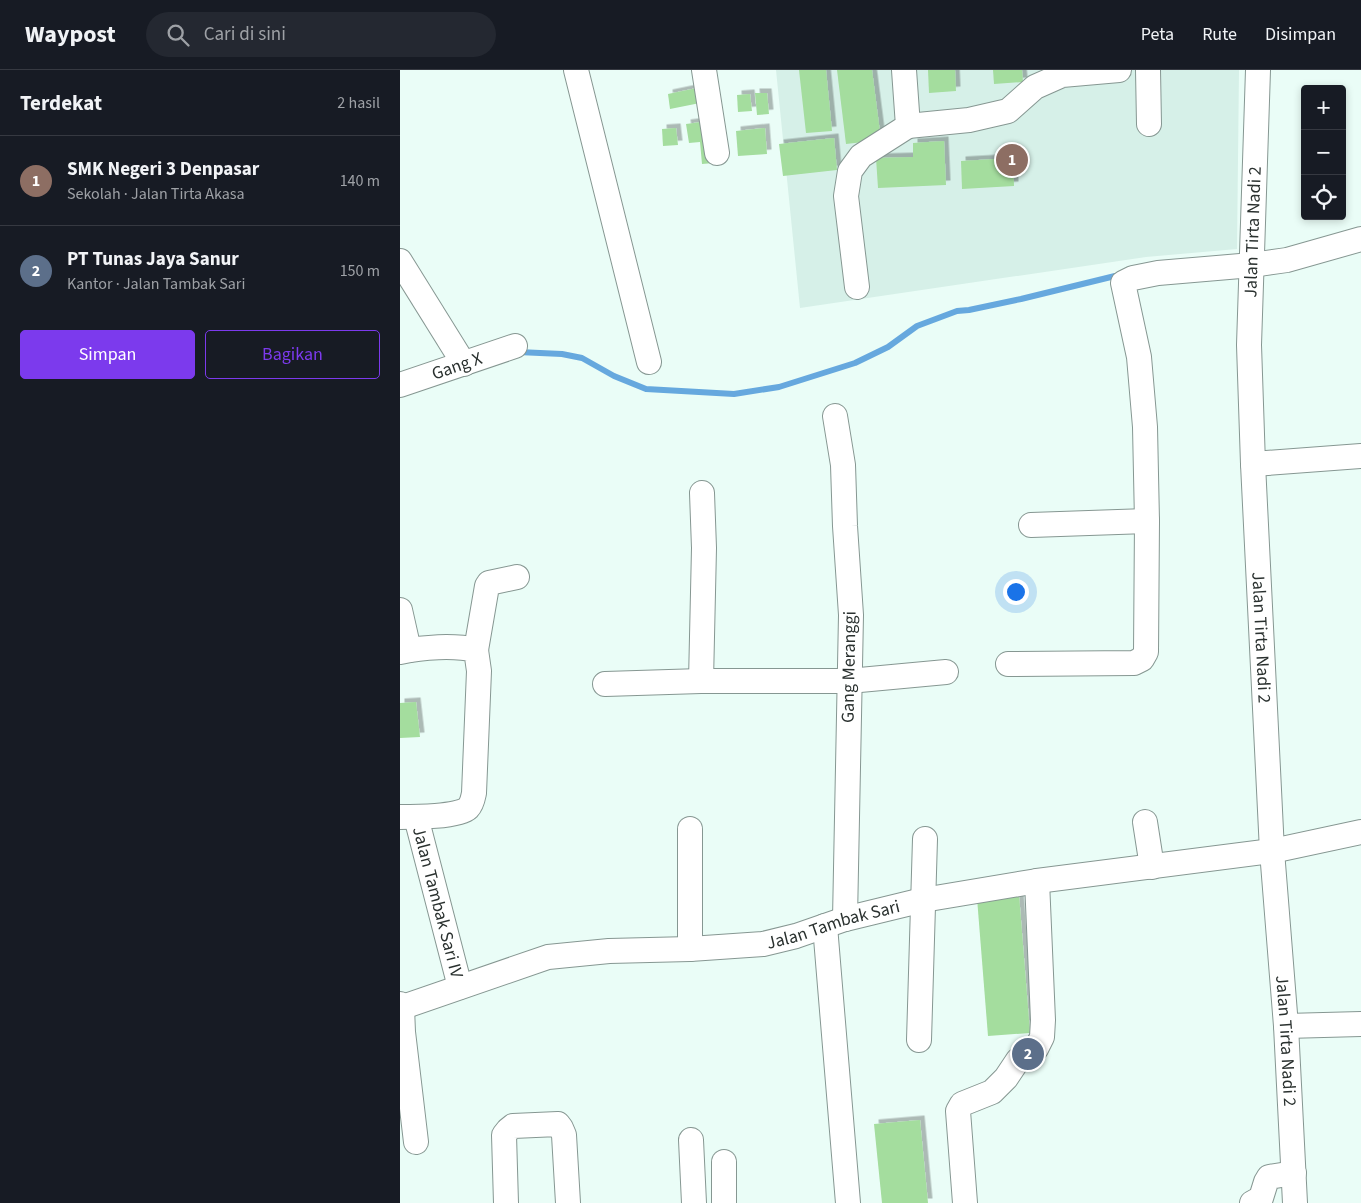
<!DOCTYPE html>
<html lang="id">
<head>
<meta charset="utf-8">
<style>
	body { margin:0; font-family:"Source Sans 3",sans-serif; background:#242831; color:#f1f3f6 }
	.controls { position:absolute; right:15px; top:15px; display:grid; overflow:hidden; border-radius:5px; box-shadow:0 2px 8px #0003 }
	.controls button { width:45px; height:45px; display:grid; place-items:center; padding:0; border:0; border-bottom:1px solid #363941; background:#171b24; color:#f1f3f6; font:25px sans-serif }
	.you { position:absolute; left:615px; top:521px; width:18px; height:18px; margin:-12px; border:4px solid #fff; border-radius:50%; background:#1a73e8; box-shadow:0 0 0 8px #1a73e833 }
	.badge { display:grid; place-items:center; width:32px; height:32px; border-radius:50%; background:#7c3aed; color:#fff; font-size:16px; font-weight:700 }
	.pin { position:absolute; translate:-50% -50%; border:2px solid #fff; box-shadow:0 1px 5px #0006 }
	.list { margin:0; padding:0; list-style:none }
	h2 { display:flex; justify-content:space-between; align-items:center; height:65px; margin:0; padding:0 20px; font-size:21px }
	h2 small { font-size:16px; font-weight:400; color:#9ea1a6 }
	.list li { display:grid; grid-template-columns:32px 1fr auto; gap:15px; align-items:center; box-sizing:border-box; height:90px; padding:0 20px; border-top:1px solid #363941 }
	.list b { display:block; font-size:19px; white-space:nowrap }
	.list p { margin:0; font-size:16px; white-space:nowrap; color:#9ea1a6 }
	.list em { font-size:16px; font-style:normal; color:#9ea1a6 }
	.actions { display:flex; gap:10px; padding:15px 20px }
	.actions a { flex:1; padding:11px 0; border:1px solid #7c3aed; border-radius:5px; text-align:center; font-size:18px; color:#7c3aed }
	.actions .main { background:#7c3aed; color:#fff }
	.icon { flex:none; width:28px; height:28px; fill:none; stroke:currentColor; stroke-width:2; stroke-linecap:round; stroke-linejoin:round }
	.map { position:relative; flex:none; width:961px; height:1133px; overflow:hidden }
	header { display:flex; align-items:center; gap:30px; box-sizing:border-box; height:70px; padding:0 25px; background:#171b24; border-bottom:1px solid #363941 }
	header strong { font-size:24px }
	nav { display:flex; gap:28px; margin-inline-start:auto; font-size:18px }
	.search { width:350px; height:45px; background:#242831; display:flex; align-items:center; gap:12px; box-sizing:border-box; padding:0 18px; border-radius:28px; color:#9ea1a6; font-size:19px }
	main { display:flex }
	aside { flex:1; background:#171b24 }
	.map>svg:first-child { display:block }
	.built { fill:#d6f0e8 }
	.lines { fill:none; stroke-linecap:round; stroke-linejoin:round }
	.stream { stroke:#66a8de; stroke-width:6 }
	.building { fill:#a4dd9e; filter:url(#shadow) }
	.minor-casing { stroke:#869792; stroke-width:26 }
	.minor { stroke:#fff; stroke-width:24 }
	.labels { text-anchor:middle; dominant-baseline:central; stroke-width:4; stroke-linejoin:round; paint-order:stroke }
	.street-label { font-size:18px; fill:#2a312f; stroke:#fff }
</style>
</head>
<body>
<header>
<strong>Waypost</strong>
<div class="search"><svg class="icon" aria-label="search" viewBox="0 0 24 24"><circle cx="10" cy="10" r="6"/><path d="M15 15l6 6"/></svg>Cari di sini</div>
<nav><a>Peta</a><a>Rute</a><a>Disimpan</a></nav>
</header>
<main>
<aside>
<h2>Terdekat<small>2 hasil</small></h2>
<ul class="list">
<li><span class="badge" style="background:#8d6e63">1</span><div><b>SMK Negeri 3 Denpasar</b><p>Sekolah · Jalan Tirta Akasa</p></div><em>140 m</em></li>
<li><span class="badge" style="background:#5c6f8a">2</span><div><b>PT Tunas Jaya Sanur</b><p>Kantor · Jalan Tambak Sari</p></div><em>150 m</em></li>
</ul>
<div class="actions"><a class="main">Simpan</a><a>Bagikan</a></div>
</aside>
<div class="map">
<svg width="961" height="1133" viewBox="0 0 961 1133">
	<defs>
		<filter id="shadow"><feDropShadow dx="4.5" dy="-4.5" stdDeviation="0" flood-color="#0004"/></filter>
	</defs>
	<rect width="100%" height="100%" fill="#eafdf7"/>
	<path class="built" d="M376,0h463l-2,179 -91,8 -346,51z"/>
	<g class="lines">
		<path class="stream" d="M118,282l44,2 20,4 32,18 32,13 88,5 45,-7 76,-24 33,-16 29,-21 40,-15 12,-1 52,-11 94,-23"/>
	</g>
	<g class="building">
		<path d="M399,0h27l6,61 -26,2z"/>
		<path d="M437,0h35l9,70 -35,4z"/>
		<path d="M528,0h27l1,21 -27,2z"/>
		<path d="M593,0h29l1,12 -29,2z"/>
		<path d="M297,18l3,15 -30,6 -2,-15z"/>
		<path d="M355,23h12l2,21 -12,1z"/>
		<path d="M350,24l2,17 -14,1 -1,-17z"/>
		<path d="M309,51l5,42 -12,1 -2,-22 -11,1 -3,-19z"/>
		<path d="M276,58l2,17 -15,1 -1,-17z"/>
		<path d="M365,58l2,26 -29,2 -2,-25z"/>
		<path d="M434,68l3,32 -54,6 -4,-32z"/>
		<path d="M544,71l2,44 -68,3 -2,-30 37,-1v-14z"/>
		<path d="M613,88l1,28 -52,3 -1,-28z"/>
		<path d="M16,632l4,35 -20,1v-35z"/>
		<path d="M619,825l11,138 -42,3 -11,-138z"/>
		<path d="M520,1050l8,83h-46l-8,-79z"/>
	</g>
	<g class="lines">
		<g class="minor-casing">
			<g id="minor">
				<path d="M176,0l73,292"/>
				<path d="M304,0l13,83"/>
				<path d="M748,0l1,54"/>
				<path id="s1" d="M858,0l-9,275 4,119 19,387 14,175 9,177"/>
				<path d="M508,56l61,-6 39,-9 27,-24 27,-12 57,-5"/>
				<path d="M0,191l64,103"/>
				<path d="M457,217l-11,-91 4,-25 11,-15 47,-30 -4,-56"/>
				<path id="s2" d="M0,315l115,-39"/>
				<path d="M435,346l8,49 2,61 6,89 -6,304"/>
				<path d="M853,394l108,-8"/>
				<path d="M631,455l116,-4"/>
				<path d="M0,540l9,40"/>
				<path d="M76,580l11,-64 2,-3 28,-6"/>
				<path d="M0,582c23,-5 54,-7 76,-2l3,21 -5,122c-1,5 -2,11 -6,15 -9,9 -55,9 -68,9"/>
				<path d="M608,594l126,-1 8,-4 4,-7 1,-131 -2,-94 -6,-70 -16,-74 10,-5 25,-5 94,-8 35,-5 74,-21"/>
				<path d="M301,611l3,-133 -2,-55"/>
				<path d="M205,614l96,-3h148l97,-9"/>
				<path id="s3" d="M16,747l44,170"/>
				<path d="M745,752l7,45"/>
				<path d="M290,759v120"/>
				<path d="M425,856l23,277"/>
				<path d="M0,934l2,4 1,24 13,110"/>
				<path id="s4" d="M0,938l148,-51 61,-6 81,-2 73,-5 33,-8 49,-17 78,-19 114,-19 235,-30 89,-19"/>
				<path d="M886,956l75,-2"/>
				<path d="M519,970l6,-201"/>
				<path d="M291,1070l3,63"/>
				<path d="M324,1092v41"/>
				<path d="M106,1133l-2,-68 4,-5 5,-4 45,-2 3,4 3,7 4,68"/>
				<path d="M565,1133l-7,-92 4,-7 30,-12 14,-14 12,-18 18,-11 6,-12 1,-17 -6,-139"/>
				<path d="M852,1133l9,-5 5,-16 3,-5 25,-4"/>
			</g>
		</g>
		<use href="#minor" class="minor"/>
	</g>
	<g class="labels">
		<g class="street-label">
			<text transform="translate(853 162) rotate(-88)">Jalan Tirta Nadi 2</text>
			<text stroke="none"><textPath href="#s2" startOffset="60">Gang X</textPath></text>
			<text stroke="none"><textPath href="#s1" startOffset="568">Jalan Tirta Nadi 2</textPath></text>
			<text transform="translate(449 597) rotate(-89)">Gang Meranggi</text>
			<text stroke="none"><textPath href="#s3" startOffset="88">Jalan Tambak Sari IV</textPath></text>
			<text stroke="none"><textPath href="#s4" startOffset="445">Jalan Tambak Sari</textPath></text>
			<text stroke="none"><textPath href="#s1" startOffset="972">Jalan Tirta Nadi 2</textPath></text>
		</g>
	</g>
</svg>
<div class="controls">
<button>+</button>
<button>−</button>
<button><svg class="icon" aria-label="locate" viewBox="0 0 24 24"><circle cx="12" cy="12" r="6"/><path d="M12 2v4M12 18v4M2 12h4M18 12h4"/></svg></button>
</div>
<div class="you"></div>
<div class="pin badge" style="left:612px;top:90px;background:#8d6e63">1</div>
<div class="pin badge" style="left:628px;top:984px;background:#5c6f8a">2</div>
</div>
</main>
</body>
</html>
